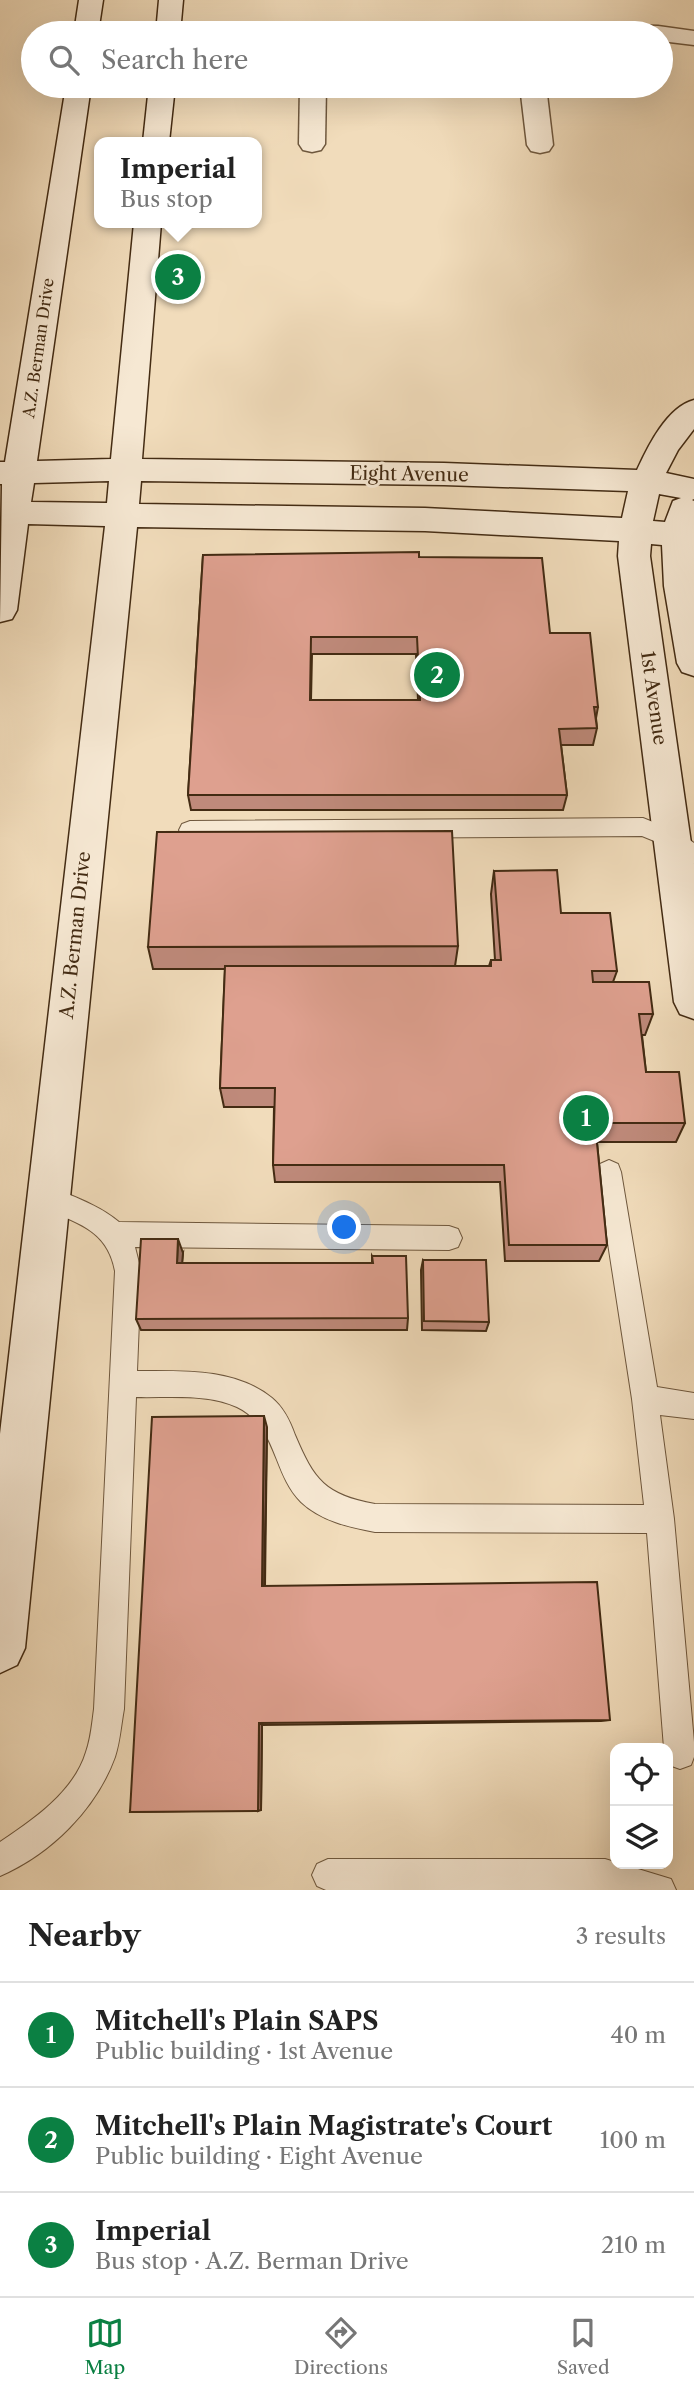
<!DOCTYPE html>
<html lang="en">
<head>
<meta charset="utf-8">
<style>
	body { margin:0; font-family:"Libre Caslon Text",serif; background:#f6f6f6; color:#222 }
	.controls { position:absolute; right:21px; bottom:21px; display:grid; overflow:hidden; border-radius:14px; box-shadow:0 7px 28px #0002 }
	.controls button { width:63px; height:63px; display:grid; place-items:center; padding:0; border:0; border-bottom:2px solid #e0e0e0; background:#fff; color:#222; font:35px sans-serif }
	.you { position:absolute; left:345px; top:1228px; width:24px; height:24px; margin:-18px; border:5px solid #fff; border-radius:50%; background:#1a73e8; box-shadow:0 0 0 10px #1a73e833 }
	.badge { display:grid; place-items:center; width:46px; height:46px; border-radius:50%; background:#0b8043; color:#fff; font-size:23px; font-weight:700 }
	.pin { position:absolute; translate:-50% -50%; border:4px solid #fff; box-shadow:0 2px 7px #0006 }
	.popup { position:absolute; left:94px; top:137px; width:168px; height:91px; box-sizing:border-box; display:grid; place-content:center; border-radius:14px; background:#fff; filter:drop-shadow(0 2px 5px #0005); font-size:23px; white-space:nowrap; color:#767676 }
	.popup b { font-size:26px; color:#222 }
	.popup::after { content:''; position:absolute; left:50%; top:100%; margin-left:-14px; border:14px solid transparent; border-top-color:#fff }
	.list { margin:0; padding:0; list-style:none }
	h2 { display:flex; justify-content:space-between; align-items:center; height:91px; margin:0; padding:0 28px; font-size:30px }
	h2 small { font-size:23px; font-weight:400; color:#767676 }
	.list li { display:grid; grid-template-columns:46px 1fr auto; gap:21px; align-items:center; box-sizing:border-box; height:105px; padding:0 28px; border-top:2px solid #e0e0e0 }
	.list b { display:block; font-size:26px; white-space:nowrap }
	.list p { margin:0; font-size:23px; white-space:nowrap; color:#767676 }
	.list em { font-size:23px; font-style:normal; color:#767676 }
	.icon { flex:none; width:38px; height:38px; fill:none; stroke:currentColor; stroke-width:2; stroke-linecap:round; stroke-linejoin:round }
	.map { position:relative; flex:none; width:694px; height:1890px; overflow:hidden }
	.search { position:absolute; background:#fff; box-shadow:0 7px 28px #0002; left:21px; right:21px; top:21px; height:77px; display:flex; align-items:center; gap:18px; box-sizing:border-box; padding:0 24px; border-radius:38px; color:#767676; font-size:26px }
	.sheet { height:406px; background:#fff }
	nav { display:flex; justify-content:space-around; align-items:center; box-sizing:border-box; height:98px; border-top:2px solid #e0e0e0; background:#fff; font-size:19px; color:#767676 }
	nav a { display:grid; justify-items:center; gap:4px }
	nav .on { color:#0b8043 }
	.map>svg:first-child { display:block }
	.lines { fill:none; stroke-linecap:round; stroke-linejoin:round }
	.lane-casing { stroke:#6e573d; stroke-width:2 }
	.street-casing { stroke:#6e573d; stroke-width:3 }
	.secondary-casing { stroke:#432b13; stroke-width:3 }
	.lane { fill:#f6e8d3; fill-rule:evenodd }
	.street { fill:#f6e8d3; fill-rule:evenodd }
	.secondary { fill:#f6e8d3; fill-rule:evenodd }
	.wall { fill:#bf8a7b; stroke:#432b13; stroke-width:2; fill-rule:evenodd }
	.shaded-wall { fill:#9b7064; stroke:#432b13; stroke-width:2 }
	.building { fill:#dea08f; stroke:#432b13; stroke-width:2; fill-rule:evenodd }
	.labels { text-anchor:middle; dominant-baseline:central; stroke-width:6; stroke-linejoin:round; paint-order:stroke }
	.far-street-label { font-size:16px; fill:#432b13; stroke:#f6e8d3 }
	.street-label { font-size:19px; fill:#432b13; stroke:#f6e8d3 }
</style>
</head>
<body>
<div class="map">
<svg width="694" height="1890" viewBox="0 0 694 1890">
	<rect width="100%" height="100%" fill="#f1dcbb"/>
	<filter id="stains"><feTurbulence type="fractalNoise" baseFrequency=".00286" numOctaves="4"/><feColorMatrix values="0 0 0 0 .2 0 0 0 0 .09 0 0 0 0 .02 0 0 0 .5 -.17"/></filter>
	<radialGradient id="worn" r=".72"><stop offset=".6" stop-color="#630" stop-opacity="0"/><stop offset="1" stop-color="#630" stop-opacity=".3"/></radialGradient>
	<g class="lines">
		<g class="lane-casing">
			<g id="lane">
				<path d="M643,818l37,15 14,10v21l-30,-19 -22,-9 -452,3 -8,-3 -3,-6 3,-6 8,-3z"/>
				<path d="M609,1160l9,4 3,8 36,215 37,6v26l-34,-4 14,104 20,223v15l-3,8 -11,4 -11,-4 -1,-17h-4l-17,-215 -272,-1c-26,-5 -54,-11 -74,-30 -29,-29 -23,-75 -64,-95 -30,-14 -69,-9 -101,-10l-12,312c-3,16 -4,33 -9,48 -19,52 -64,97 -115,119v-34c33,-22 74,-50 86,-90 5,-14 6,-29 8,-43l21,-438c-8,-43 -40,-48 -76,-65l-4,-8 4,-8 9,-4c24,10 51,19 71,36l330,4 9,3 4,9 -4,9 -9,3 -314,-3 6,24 -4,100c46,0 98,-3 135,27 12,10 18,23 23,37 19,45 30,60 80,69l269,1 -12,-106 -35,-227 3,-8z"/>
				<path d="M328,1859h277l66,20 5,11h-350l-9,-4 -5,-11 5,-11z"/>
			</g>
		</g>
		<g class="street-casing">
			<g id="street">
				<path d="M559,23l99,3 36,5v14l-33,-4v-8h-357l-1,-2 3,-5 9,-2z"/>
				<path d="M300,86h26l-1,58 -4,6 -9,2 -9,-2 -4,-6z"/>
				<path d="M520,86h26l7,59 -4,6 -9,2 -9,-2 -4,-6z"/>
			</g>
		</g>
		<g class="secondary-casing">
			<g id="secondary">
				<path d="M79,0h24l-5,33h-24z"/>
				<path d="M159,0h24l-3,33h-24z"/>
				<path d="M66,86h25l-54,375 74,-2 23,-236h27l-19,236 302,4 193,7c11,-24 30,-63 57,-70v29l-16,21 -12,23 28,6v20l-2,1 2,1v175l-12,-4 -5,-9 -13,-77 -2,-41 -11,-1 -1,12 44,308v155l-14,-5 -6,-12 -56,-446 1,-15 -194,-10 -288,-4 -112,1121 -8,17 -17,8v-239l105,-908 -77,-2 -11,86 -5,9 -12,3 2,-138h-2v-22h5zM109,481l-2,22 -76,-1 3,-19zM141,481l303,4 184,6 -6,27 -197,-10 -286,-4zM659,494l22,4 -8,3 -8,21 -12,-1z"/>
				<path d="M149,86h26l-6,56h-26z"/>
			</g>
		</g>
		<use href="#lane" class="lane"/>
		<use href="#street" class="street"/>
		<use href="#secondary" class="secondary"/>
	</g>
	<g class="wall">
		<path d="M203,555l216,2 131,76 48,74 -2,11 1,10 -4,17h-32l6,50 -4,15h-372l-3,-15zM312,654h104l2,46h-107z"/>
		<path d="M494,871l67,42 56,58 -4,11 40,32 -8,21h-3l4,37 39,51 -9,19h-79l10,103 -8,16h-94l-5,-79h-225l-2,-17 1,-58h-50l-4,-19 5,-119h-72l-5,-22 310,-1 -3,20h34l2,-6h4l-4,-66z"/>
		<path d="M183,1253l-1,10h190v-7l36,62 -1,12h-266l-5,-11z"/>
		<path d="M423,1260l66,62 -3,9 -64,-1 -1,-60z"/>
		<path d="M267,1427l-2,159 345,134 -9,1 -339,4 -1,85 -131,2z"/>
	</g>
	<g class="shaded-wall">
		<path d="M178,1239l5,14 -2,23 -4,-13z"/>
		<path d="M264,1416l3,11 -3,165 -2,-6z"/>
		<path d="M259,1723l3,2 -1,85 -3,1z"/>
	</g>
	<g class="building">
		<path d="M419,552v5l123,1 8,75h40l8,74h-4l3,21 -38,1 8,66h-379l15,-240zM311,637h106l3,63h-110z"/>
		<path d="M452,831l6,115 -310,1 9,-115z"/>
		<path d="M557,870l4,43h49l7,58h-25l1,11h56l4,32h-14l7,58h33l6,51h-90l12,122h-98l-5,-80h-231l2,-77h-55l5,-122h266v-6h10l-7,-89z"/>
		<path d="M141,1239h37l-1,24h196l-1,-7h34l2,62 -272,1z"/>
		<path d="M423,1260h63l3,62 -65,-1z"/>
		<path d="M264,1416l-2,170 335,-4 13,138 -351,3 -1,88 -128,1 22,-395z"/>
	</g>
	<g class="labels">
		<g class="far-street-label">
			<text transform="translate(38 348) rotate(-82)">A.Z. Berman Drive</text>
		</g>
		<g class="street-label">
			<text transform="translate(409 474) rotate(1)">Eight Avenue</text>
			<text transform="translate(654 698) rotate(82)">1st Avenue</text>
			<text transform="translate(75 935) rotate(-84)">A.Z. Berman Drive</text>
		</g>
	</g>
	<rect width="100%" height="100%" filter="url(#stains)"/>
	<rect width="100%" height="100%" fill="url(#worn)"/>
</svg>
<div class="controls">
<button><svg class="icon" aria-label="locate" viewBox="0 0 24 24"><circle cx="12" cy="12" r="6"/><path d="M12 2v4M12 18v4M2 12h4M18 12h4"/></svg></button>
<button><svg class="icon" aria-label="layers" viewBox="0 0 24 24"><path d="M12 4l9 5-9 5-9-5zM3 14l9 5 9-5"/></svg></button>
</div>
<div class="you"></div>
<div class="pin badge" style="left:586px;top:1118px">1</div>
<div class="pin badge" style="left:437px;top:675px">2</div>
<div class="pin badge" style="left:178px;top:277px">3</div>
<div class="popup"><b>Imperial</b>Bus stop</div>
<div class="search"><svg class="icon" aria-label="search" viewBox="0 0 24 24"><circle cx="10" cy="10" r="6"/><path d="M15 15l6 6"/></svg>Search here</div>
</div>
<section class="sheet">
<h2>Nearby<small>3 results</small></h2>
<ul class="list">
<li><span class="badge">1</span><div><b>Mitchell's Plain SAPS</b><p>Public building · 1st Avenue</p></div><em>40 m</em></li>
<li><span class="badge">2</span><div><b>Mitchell's Plain Magistrate's Court</b><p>Public building · Eight Avenue</p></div><em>100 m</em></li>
<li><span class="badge">3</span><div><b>Imperial</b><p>Bus stop · A.Z. Berman Drive</p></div><em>210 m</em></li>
</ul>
</section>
<nav>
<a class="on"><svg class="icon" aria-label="map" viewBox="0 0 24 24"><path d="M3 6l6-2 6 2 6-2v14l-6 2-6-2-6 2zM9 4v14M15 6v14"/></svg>Map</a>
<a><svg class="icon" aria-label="directions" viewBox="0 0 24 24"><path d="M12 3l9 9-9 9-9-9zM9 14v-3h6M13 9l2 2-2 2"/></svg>Directions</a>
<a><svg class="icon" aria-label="saved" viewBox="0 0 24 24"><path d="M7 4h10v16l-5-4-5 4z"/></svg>Saved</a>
</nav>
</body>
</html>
